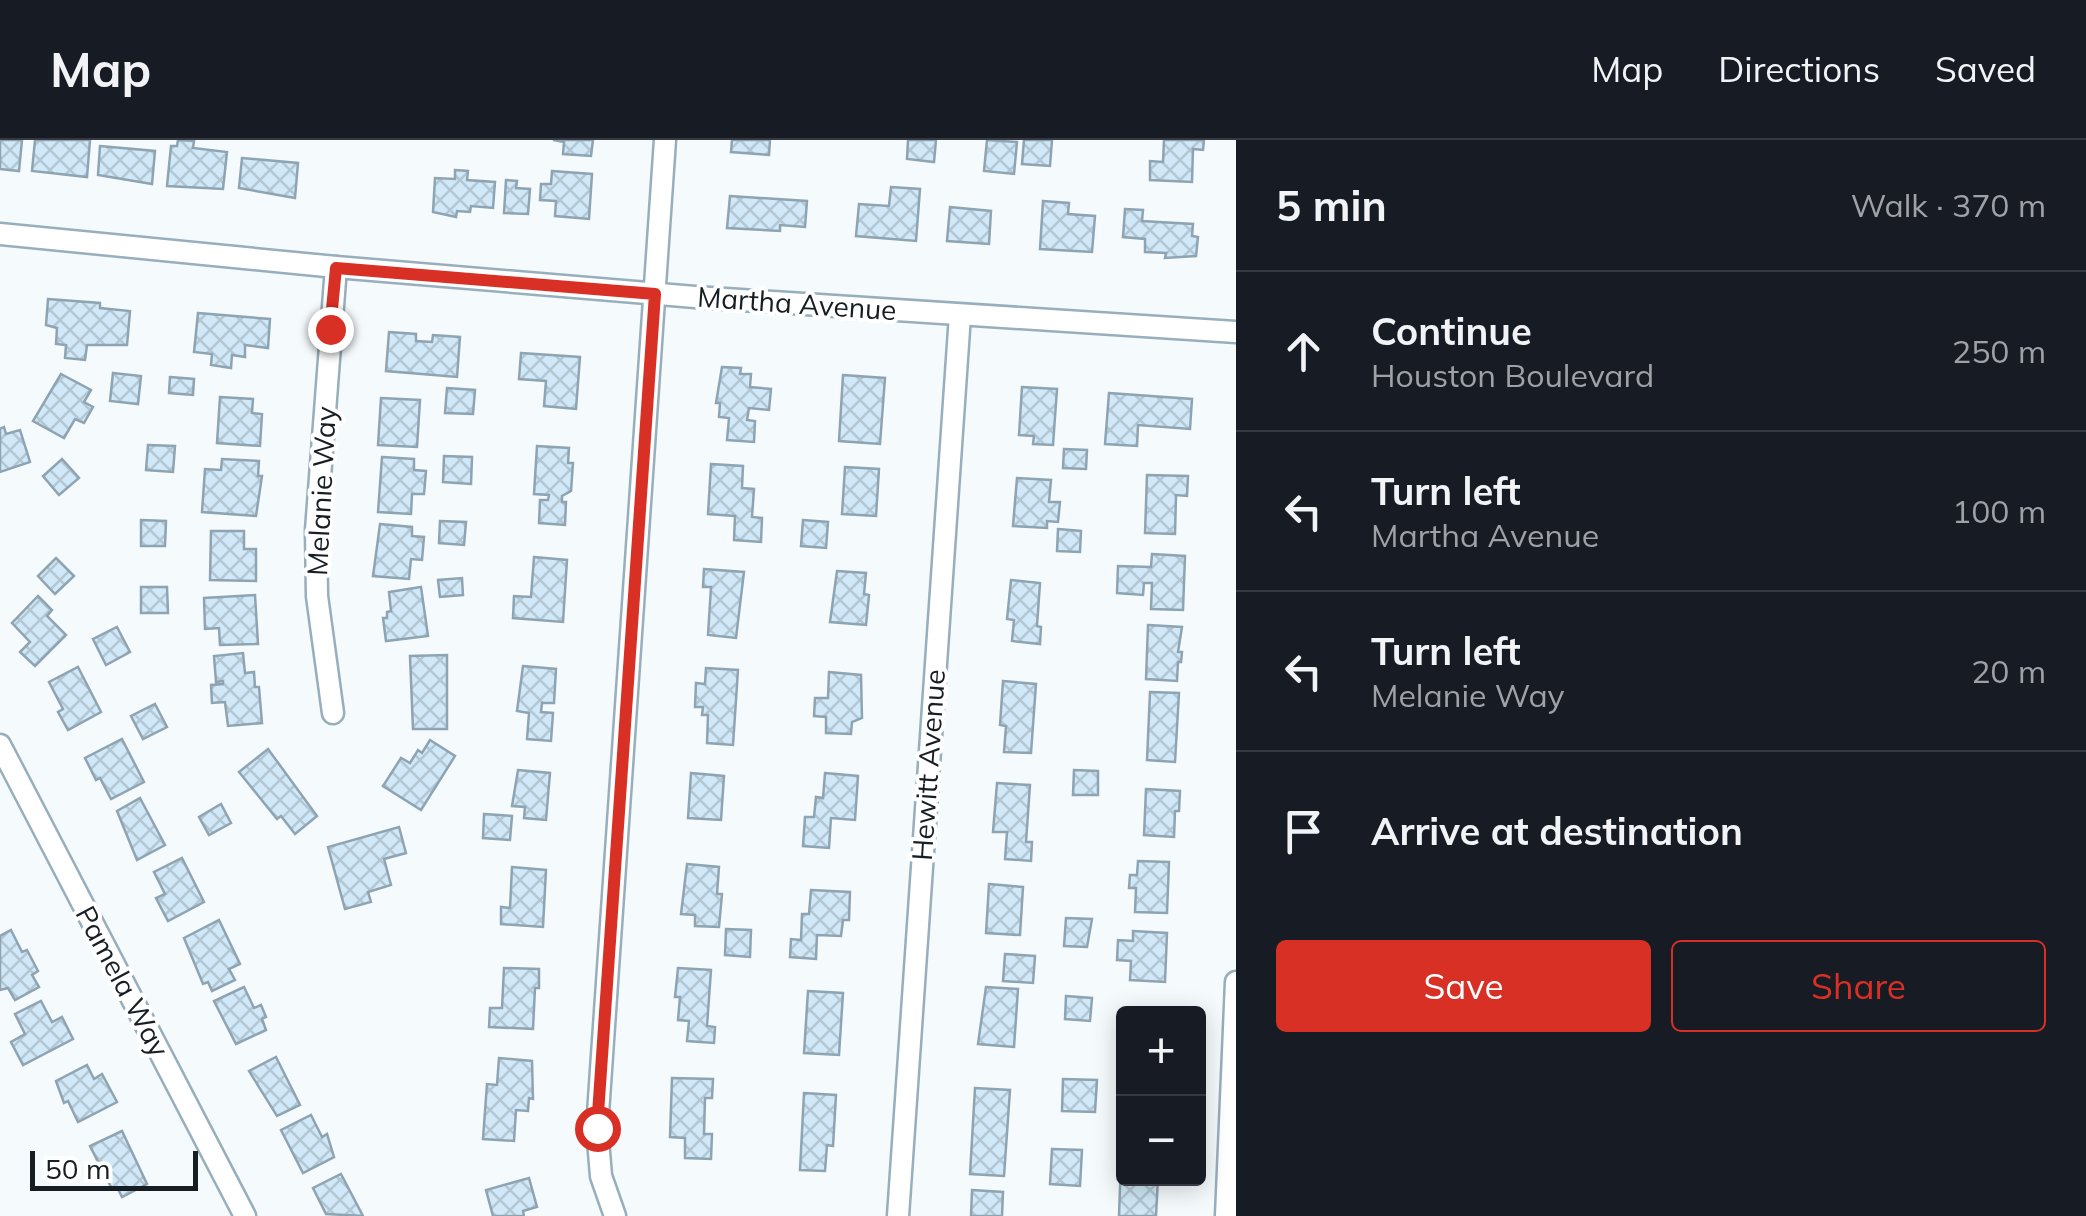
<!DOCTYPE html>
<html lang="en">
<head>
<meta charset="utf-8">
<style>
	body { margin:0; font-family:Mulish,sans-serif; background:#20242c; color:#f1f3f6 }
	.controls { position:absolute; right:30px; bottom:30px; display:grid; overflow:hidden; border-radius:10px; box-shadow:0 5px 25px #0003 }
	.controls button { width:90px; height:90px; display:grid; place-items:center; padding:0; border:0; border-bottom:2px solid #363941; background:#171b24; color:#f1f3f6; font:50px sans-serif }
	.scale { position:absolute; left:30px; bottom:25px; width:168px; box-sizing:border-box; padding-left:10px; border:5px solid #161e23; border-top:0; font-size:28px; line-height:35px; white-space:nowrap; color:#161e23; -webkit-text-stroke:8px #fff; paint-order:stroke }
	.stop { position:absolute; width:30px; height:30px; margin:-22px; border:8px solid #d93025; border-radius:50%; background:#fff }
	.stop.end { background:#d93025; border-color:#fff; box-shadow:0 2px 10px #0008 }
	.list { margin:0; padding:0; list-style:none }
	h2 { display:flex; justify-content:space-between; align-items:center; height:130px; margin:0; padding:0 40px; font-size:42px }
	h2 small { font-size:32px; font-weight:400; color:#9ea1a6 }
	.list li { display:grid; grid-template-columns:65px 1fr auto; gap:30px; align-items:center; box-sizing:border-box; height:160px; padding:0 40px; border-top:2px solid #363941 }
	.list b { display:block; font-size:38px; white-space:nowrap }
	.list p { margin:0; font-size:32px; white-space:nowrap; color:#9ea1a6 }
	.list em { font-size:32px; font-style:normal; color:#9ea1a6 }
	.actions { display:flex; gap:20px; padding:30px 40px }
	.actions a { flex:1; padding:22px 0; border:2px solid #d93025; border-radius:10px; text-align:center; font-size:35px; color:#d93025 }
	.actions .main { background:#d93025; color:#fff }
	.icon { flex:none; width:55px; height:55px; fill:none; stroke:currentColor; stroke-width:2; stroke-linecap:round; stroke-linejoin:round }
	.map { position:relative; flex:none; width:1236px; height:1076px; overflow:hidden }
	header { display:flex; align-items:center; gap:60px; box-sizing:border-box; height:140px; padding:0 50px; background:#171b24; border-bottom:2px solid #363941 }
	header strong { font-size:48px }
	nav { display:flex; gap:55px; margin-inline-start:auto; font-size:35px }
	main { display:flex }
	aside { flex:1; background:#171b24 }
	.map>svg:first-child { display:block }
	.building { fill:url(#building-cross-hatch); stroke:#8ea4b2; stroke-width:2.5 }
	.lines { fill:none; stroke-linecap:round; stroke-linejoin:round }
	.street-casing { stroke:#97aebc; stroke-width:25 }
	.street { stroke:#fff; stroke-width:20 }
	.route { stroke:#d93025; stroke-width:12 }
	.labels { text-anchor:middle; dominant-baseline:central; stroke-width:8; stroke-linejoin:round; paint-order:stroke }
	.street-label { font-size:28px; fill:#161e23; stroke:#fff }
</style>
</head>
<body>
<header>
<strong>Map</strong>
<nav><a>Map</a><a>Directions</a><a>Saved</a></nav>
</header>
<main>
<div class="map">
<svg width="1236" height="1076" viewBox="0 0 1236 1076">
	<defs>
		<pattern id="building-cross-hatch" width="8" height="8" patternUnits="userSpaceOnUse" patternTransform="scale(2.5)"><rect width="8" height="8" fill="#d0e8f7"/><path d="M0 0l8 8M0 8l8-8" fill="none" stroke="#b2c7d3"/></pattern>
	</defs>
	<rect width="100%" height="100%" fill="#f5fafd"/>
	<g class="building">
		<path d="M0,0h22l-3,31 -19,-2z"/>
		<path d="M35,0h55l-3,37 -55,-6z"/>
		<path d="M178,0l16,1 -1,7 34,4 -4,37 -56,-3 4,-40h6z"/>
		<path d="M553,0h40l-2,16 -28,-2 1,-12z"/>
		<path d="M732,0h38l-1,15 -38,-3z"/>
		<path d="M908,0h28l-2,22 -27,-3z"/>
		<path d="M987,0l30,2 -3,32 -30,-3z"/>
		<path d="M1024,0h28l-2,26 -28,-2z"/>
		<path d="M1164,0h40l-1,10 -10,-1 -1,33 -42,-2v-19l13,1z"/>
		<path d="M100,6l55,5 -3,33 -54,-9z"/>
		<path d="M242,18l56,5 -3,35 -56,-10z"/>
		<path d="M455,30l13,1 -1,9 28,2 -2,26 -22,-2 -1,6 -13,-1 -1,6 -23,-5 2,-34 20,1z"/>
		<path d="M552,31l40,3 -3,45 -34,-3 1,-15 -16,-1 1,-16h10z"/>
		<path d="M506,40l11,1 -1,7 14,1 -2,25 -24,-1z"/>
		<path d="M891,47l29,2 -4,52 -60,-5 3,-32 30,2z"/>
		<path d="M730,56l77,5 -2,26 -25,-2v6l-53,-3z"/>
		<path d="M1043,61l26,2 -1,11 27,2 -3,36 -52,-3z"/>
		<path d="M950,67l41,4 -2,33 -42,-3z"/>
		<path d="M1125,69l18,1 -1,11 51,3 -1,12 6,1 -2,19 -31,2 1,-5 -21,-1v-13l-22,-2z"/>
		<path d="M48,159l52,4v5l30,3 -3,34h-40l-2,15 -20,-2 1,-13 -10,-1 1,-16 -11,-3z"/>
		<path d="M198,173l72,6 -2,29 -23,-3v12l-13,-2 -1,13 -20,-3 1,-11 -18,-2z"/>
		<path d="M389,192l27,2v7l16,1 1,-7 27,2 -3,40 -71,-6z"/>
		<path d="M521,213l59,4 -4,52 -32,-3 2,-25 -27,-2z"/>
		<path d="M722,227l19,1 -1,6h11l-1,13 21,2 -2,21 -20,-2 -2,12 8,1 -1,21 -27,-2 2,-22 -10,-1 1,-14h-4z"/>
		<path d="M113,233l28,3 -3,28 -28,-3z"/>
		<path d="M61,234l30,16 -7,12 9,5 -9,16 -9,-4 -11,19 -31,-17z"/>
		<path d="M843,235l42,3 -5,66 -41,-3z"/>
		<path d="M170,237l24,2 -1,16 -24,-2z"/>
		<path d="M1022,247l35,2 -4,56 -20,-1 1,-8 -15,-1z"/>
		<path d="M447,248l28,2 -2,24 -28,-1z"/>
		<path d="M1109,253l83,6 -2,30 -52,-4 -1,21 -32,-2z"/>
		<path d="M220,257l33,2 -1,14 10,1 -2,32 -43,-3z"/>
		<path d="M381,258l39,2 -3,47 -39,-2z"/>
		<path d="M4,287l2,7 14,-4 10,32 -30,10v-43z"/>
		<path d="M148,305l27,1 -2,26 -27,-2z"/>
		<path d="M537,306l32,2 -1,15h5l-2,28 -9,5v6h4l-1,23 -26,-2 1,-23h8l1,-5 -15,-1z"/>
		<path d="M1064,309l23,1 -1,19 -23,-1z"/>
		<path d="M444,316l28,1 -1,27 -28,-2z"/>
		<path d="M382,317l32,2v11l12,1 -2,23h-12l-1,20 -33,-2z"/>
		<path d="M62,319l17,19 -20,17 -16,-19z"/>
		<path d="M222,319l37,2 -1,15h4l-6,40 -54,-4 3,-43 16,1z"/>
		<path d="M711,324l32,2 -1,22 12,1 -2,28 10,1 -1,24 -27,-2 1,-24 -27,-2z"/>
		<path d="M845,327l34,2 -3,47 -34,-2z"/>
		<path d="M1147,335l41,1 -1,20 -11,-1 -1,39 -30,-1z"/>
		<path d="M1017,338l34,2 -2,22h11l-2,20 -11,-1v7l-34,-2z"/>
		<path d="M141,380l25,1 -1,25h-24z"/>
		<path d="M803,380l25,2 -2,26 -25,-2z"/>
		<path d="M440,381l26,1 -2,23 -25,-2z"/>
		<path d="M380,384l32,3v9l12,1 -2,23 -11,-1 -2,20 -36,-3z"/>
		<path d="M1058,389l23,2 -1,21 -23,-1z"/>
		<path d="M211,391h33v18h12v32l-46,-1z"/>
		<path d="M1152,414l33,2 -2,54 -32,-1 1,-26h-8l-1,12 -26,-2 1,-27 33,1z"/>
		<path d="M534,417l33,3 -4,62 -50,-4 1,-22 17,1z"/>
		<path d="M56,418l18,18 -19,18 -17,-18z"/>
		<path d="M704,429l40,3 -8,66 -28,-3 3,-48h-8z"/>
		<path d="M837,431l29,2 -2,21 5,1 -3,30 -36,-3z"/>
		<path d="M462,438l1,17 -23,2 -2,-17z"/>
		<path d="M1011,440l29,3 -3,43 4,1 -1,17 -28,-3 2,-21 -7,-1z"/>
		<path d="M141,447h26l1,26h-27z"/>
		<path d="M421,447l7,49 -42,5 -3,-23h4v-6l4,-1 -2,-19z"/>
		<path d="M255,455l3,49 -38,1 -1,-17 -14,1 -1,-31z"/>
		<path d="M38,456l14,14 -5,6 19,19 -31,31 -15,-14 10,-10 -18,-19z"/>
		<path d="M1148,485l34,2 -4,25h4l-1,10h-3l-1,19 -31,-2z"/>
		<path d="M117,487l13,25 -24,13 -13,-26z"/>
		<path d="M243,513l2,20 9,-1 1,15h4l3,36 -34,3 -3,-24 -13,1 -1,-18 12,-1v-3l-7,1 -2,-26z"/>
		<path d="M447,515v74h-34l-3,-73z"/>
		<path d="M523,526l33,3 -2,34h-12l-1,9 12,1 -2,28 -24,-2 2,-26 -12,-2z"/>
		<path d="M78,527l23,45 -33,18 -10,-18 5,-3 -14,-27z"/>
		<path d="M706,528l32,2 -5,75 -26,-2 1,-28h-6l1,-8h-8l1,-24 9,1z"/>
		<path d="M829,532l32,3 1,43 -10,4 -1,12 -25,-1v-16l-12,-1 1,-18h13z"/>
		<path d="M1003,541l33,3 -5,69 -27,-1 2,-26 -6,-1z"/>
		<path d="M1150,552l29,1 -4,69 -28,-2z"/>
		<path d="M155,564l12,23 -24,12 -12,-23z"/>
		<path d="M122,599l22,43 -33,17 -11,-21 -4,2 -11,-22z"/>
		<path d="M430,600l25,16 -34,54 -38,-24 18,-28 9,5 8,-13 4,3z"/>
		<path d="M268,609l49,67 -22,18 -14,-18 -4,3 -38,-47z"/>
		<path d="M518,630l32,3 -4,47 -22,-2 1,-11 -13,-1z"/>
		<path d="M1074,630l24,1v24h-25z"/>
		<path d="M691,633l33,3 -3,44 -33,-2z"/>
		<path d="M825,633l33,3 -3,44 -24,-2 -2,30 -26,-2 2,-29h9l2,-20 7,1z"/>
		<path d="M997,643l33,2 -4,57h6l-1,19 -26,-2 2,-27h-14z"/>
		<path d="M1146,649l34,2 -1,20h-4l-1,26 -30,-2z"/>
		<path d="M140,658l25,47 -28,15 -20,-49z"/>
		<path d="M221,664l10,19 -22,12 -10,-18z"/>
		<path d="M484,674l28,2 -2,24 -27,-2z"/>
		<path d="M399,687l7,26 -22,6 7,26 -23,7 3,10 -26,7 -17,-62z"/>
		<path d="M182,718l22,44 -36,19 -12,-23 9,-4 -11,-22z"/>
		<path d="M1138,721l31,1 -2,51 -32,-1 1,-24h-7l1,-13h7z"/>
		<path d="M687,724l32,3 -2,27h5l-3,33 -24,-1v-11l-14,-1z"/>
		<path d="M512,727l34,3 -3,57 -42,-3v-17l9,1z"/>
		<path d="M989,744l34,3 -3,48 -34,-2z"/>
		<path d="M811,750l39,2 -1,28h-6l-2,16 -24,-1 -1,24 -26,-2 1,-18 10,1 1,-26h7z"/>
		<path d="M1066,778l26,1 -5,28 -23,-1z"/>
		<path d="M219,780l21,44 -11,5 6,11 -23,11 -4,-9 -5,2 -19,-46z"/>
		<path d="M726,789l25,1 -1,27 -25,-2z"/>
		<path d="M11,790l11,22 5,-2 11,21 -6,4 7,12 -24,13 -7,-12 -8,2v-54z"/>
		<path d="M1133,791l34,2 -2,49 -35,-2 1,-19 -14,-1 1,-20 15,1z"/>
		<path d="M1005,814l30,2 -2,27 -30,-2z"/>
		<path d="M504,828l35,1v19h-4l-2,41 -44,-2 1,-19h12z"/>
		<path d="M678,828l33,2 -4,56 8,1 -1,16 -27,-2 2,-20 -11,-1 2,-23h-5z"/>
		<path d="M244,847l10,21 7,-3 5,12 -4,2 4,11 -30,14 -22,-43z"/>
		<path d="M986,847l32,2 -4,58 -36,-3z"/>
		<path d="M808,851l35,2 -4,62 -35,-2z"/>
		<path d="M1066,856l26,2 -2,23 -25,-2z"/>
		<path d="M41,861l11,21 10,-5 11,22 -50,26 -12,-23 14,-8 -10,-20z"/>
		<path d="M276,917l24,48 -23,11 -28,-45z"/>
		<path d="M499,918l33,3 1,38 -4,-1 -1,13 -12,-1 -2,31 -31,-2 4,-55 10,1z"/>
		<path d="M87,925l7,14 8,-5 15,28 -39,20 -10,-21 -4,2 -8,-22z"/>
		<path d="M672,938l41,1 -1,19h-7l-1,36h8l-1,25 -26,-1v-20l-15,-1z"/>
		<path d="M1063,939l34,1 -2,32 -33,-1z"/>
		<path d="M975,948l35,2 -6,86 -34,-2z"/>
		<path d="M804,953l32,2 -3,51 -6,-1 -2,26 -25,-1z"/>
		<path d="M311,975l11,22 5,-3 7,23 -31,16 -22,-43z"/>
		<path d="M122,991l25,53 -25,13 -5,-10 -5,2 -22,-43z"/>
		<path d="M1052,1009l30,1 -2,36 -30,-2z"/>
		<path d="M1121,1022l3,16h34l-2,38h-37z"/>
		<path d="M341,1034l22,42 -37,-2 -13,-26z"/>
		<path d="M529,1038l8,29 -14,4 1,5h-31l-7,-26z"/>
		<path d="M972,1050l31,2 -1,24h-31z"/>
	</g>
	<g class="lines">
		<g class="street-casing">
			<g id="street">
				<path d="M0,94l336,33 359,30 541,35"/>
				<path d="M333,573l-16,-117 -1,-66 20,-263"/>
				<path d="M0,605l245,471"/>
				<path d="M615,1076l-14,-40 -4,-48 68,-988"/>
				<path d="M898,1076l62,-901"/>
				<path d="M1226,1076l10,-234"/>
			</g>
		</g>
		<use href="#street" class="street"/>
	</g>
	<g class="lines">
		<path class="route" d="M330,189l6,-61 319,26 -58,834"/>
	</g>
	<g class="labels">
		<g class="street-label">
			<text transform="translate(797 163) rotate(4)">Martha Avenue</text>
			<text transform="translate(321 351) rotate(-87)">Melanie Way</text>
			<text transform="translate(928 625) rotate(-86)">Hewitt Avenue</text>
			<text transform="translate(123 841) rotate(62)">Pamela Way</text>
		</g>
	</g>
</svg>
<div class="controls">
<button>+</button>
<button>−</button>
</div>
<div class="scale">50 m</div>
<div class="stop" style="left:597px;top:988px"></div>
<div class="stop end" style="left:330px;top:189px"></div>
</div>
<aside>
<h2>5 min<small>Walk · 370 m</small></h2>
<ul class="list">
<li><svg class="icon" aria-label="ahead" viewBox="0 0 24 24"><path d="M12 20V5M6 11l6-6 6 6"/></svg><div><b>Continue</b><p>Houston Boulevard</p></div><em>250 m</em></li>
<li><svg class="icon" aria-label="left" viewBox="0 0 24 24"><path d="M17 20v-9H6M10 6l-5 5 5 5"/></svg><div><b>Turn left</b><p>Martha Avenue</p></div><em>100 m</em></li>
<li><svg class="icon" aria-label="left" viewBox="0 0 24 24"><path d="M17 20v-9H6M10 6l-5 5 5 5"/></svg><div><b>Turn left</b><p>Melanie Way</p></div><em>20 m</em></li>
<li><svg class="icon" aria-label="arrive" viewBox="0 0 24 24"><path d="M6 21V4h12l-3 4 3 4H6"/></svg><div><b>Arrive at destination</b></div></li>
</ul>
<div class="actions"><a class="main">Save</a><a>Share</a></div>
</aside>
</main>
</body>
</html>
